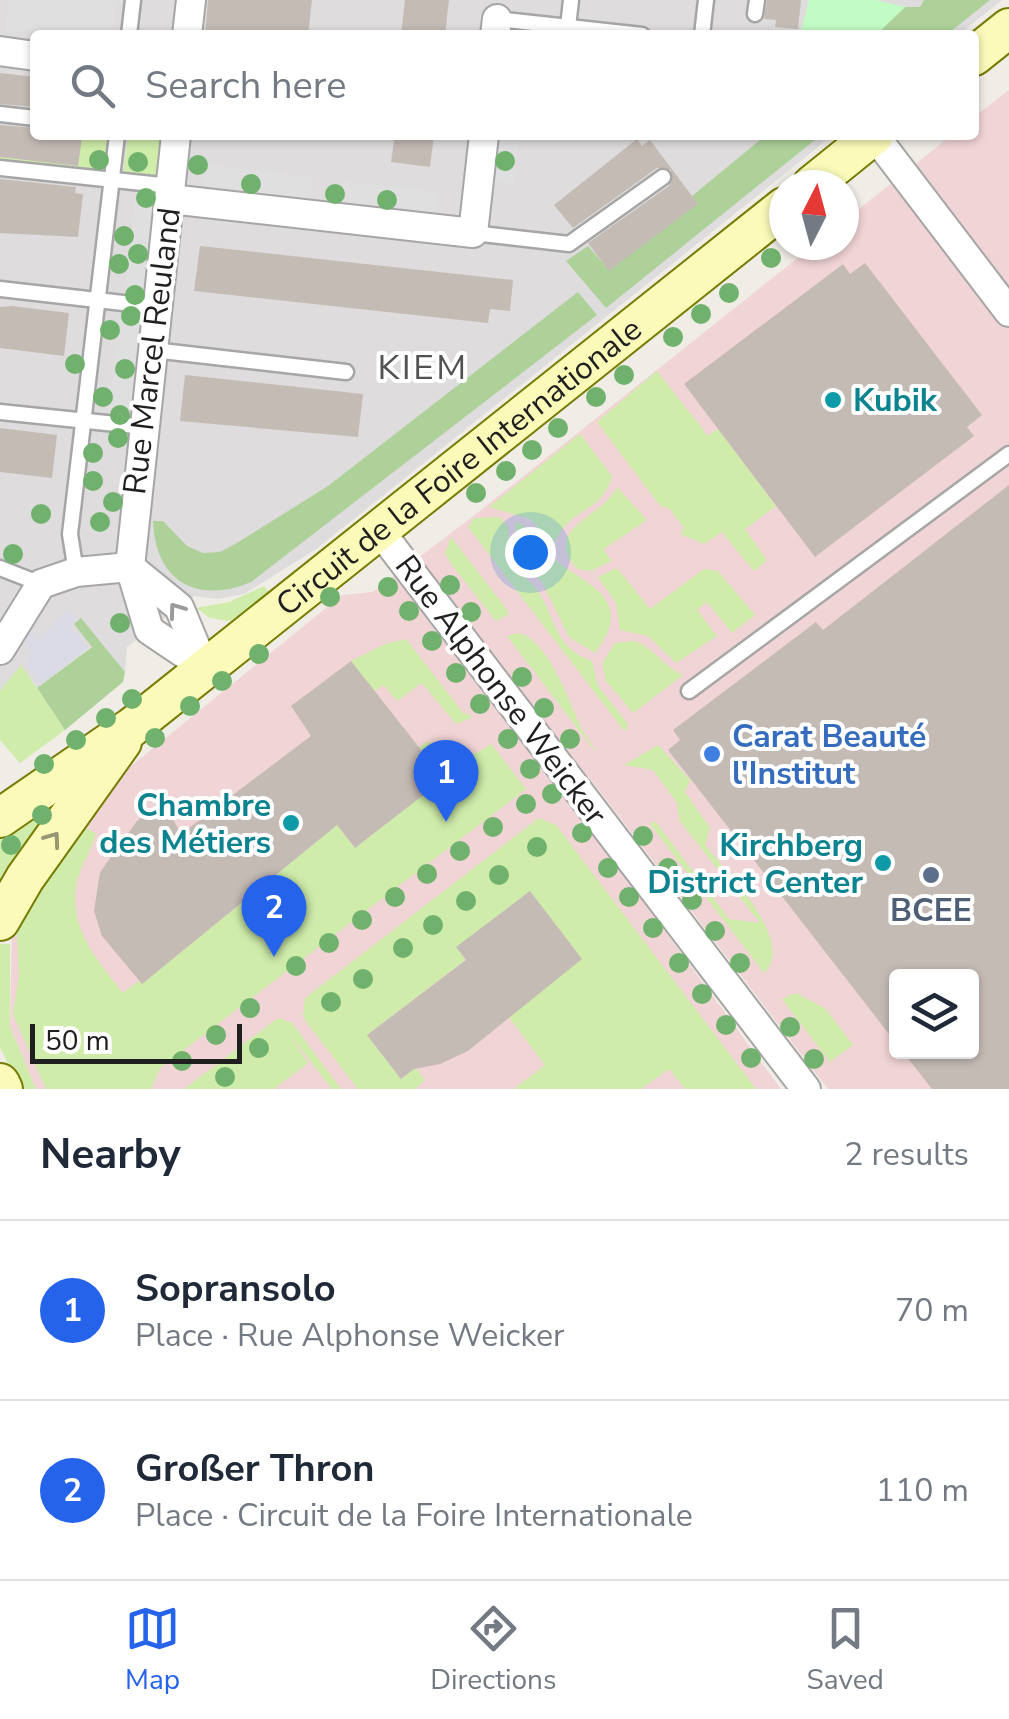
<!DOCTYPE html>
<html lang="en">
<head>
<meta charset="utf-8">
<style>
	body { margin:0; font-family:"Nunito Sans",sans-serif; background:#f2f2f3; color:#1f2937 }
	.controls { position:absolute; right:30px; bottom:30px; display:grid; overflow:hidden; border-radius:10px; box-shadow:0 2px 8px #0004 }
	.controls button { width:90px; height:90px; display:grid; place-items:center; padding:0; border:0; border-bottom:2px solid #e0e1e3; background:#fff; color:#1f2937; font:50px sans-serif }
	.compass { position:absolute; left:769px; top:170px; width:90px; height:90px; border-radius:50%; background:#fff; box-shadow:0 2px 8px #0004; rotate:6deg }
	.scale { position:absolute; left:30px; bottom:25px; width:212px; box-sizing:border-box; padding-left:10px; border:5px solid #1f1f1f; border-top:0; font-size:28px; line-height:35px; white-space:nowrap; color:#1f1f1f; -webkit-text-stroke:8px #fff; paint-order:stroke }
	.you { position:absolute; left:530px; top:552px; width:35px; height:35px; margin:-25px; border:8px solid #fff; border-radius:50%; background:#1a73e8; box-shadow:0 0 0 15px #1a73e833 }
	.badge { display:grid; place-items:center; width:65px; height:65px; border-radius:50%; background:#2563eb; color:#fff; font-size:32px; font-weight:700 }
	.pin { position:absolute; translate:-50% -82px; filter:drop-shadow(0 2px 5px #0008) }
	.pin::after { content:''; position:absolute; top:52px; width:35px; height:30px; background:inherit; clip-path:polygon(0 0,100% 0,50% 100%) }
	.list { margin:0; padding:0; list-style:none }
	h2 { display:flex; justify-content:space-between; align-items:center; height:130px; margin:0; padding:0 40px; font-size:42px }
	h2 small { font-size:32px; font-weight:400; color:#747a83 }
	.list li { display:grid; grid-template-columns:65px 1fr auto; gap:30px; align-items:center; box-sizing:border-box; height:180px; padding:0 40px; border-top:2px solid #e0e1e3 }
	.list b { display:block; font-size:38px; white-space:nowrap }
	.list p { margin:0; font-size:32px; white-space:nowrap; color:#747a83 }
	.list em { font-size:32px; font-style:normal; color:#747a83 }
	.icon { flex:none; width:55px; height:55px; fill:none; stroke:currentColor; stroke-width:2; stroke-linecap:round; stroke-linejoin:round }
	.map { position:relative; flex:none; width:1009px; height:1089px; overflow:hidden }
	.search { position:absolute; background:#fff; box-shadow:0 2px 8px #0004; left:30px; right:30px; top:30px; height:110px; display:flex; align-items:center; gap:25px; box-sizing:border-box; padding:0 35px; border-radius:10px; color:#747a83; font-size:38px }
	.sheet { height:490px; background:#fff }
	nav { display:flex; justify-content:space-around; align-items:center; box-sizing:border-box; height:140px; border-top:2px solid #e0e1e3; background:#fff; font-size:28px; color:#747a83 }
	nav a { display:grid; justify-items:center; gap:5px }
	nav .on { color:#2563eb }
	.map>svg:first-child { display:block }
	.residential { fill:#dedcdc }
	.commercial { fill:#f1d4d5; fill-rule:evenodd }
	.grass { fill:#cfecaa }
	.forest { fill:#add199 }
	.park { fill:#c2fbc3 }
	.parking { fill:#dfdfdf }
	.plaza { fill:#dadbe6 }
	.building { fill:#c5bbb5 }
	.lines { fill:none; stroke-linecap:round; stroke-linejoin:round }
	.lane-casing { stroke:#a6a6a6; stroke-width:19 }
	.street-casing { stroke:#a6a6a6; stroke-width:32 }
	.secondary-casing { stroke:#767b02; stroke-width:42 }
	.lane { stroke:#fff; stroke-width:14 }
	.street { stroke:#fff; stroke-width:28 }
	.secondary { stroke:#fbfab9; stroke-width:38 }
	.tree { fill:#70b26d }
	.oneway { stroke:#9a9a9a }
	.oneway2 { stroke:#989774 }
	.culture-dot { fill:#0f9aa8; stroke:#fff; stroke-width:4 }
	.shop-dot { fill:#3f7fe0; stroke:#fff; stroke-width:4 }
	.service-dot { fill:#5c6f8a; stroke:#fff; stroke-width:4 }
	.labels { text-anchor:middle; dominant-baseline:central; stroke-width:8; stroke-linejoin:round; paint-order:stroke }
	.street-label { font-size:32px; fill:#1f1f1f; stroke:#fff }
	.culture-label { font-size:32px; font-weight:bold; fill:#0d838f; stroke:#fff; text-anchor:end }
	.shop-label { font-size:32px; font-weight:bold; fill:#366cbe; stroke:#fff; text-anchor:start }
	.service-label { font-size:32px; font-weight:bold; fill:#4e5e75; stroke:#fff }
	.neighbourhood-label { font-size:35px; letter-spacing:2.5px; fill:#525252; stroke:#fff }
</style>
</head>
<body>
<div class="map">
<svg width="1009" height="1089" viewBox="0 0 1009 1089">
	<rect width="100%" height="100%" fill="#f0ece6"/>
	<path class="residential" d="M0,0h1002l-44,35h-923v100h798l-518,415 -71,44 -27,5 -23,-3 -67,51 -2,25 -44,-53 -6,5 17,22 -55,42 -16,-22 -21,25z"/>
	<path class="commercial" d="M1009,90v999h-181l-240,-313 -24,18 217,295h-745l-26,-62 2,-98 86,-128 32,-34 212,-172 31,-3 94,-71 347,-276h30v-24l108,-86h22v-18zM896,976h76v76h-76z"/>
	<g class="grass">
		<path d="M82,135h28l-5,38 -105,-11v-5l78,8z"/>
		<path d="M128,135h34l-5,45 -34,-4z"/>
		<path d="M657,371l51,65 10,-7 58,77 -31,23 22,31 -13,11 -32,-39 -18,12 -24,-10 4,-6 -16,-21h-7l-64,-85z"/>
		<path d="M580,434l32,42c-11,40 -43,29 -58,69l-24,-26 -41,-12z"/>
		<path d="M617,487l30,33 -43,29 7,12 -20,10 -14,-2c-36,-41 24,-50 40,-82z"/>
		<path d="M500,517l8,10 3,37c8,10 21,17 28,29 18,29 16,55 53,68l6,25 30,38 -3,8 -157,-205 6,-9z"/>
		<path d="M515,522c17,4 16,15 27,27 35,35 99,44 53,104l-26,-16 -27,-55 -24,-21z"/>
		<path d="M451,537l54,70 4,7 -13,7 -45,-57 -6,-11z"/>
		<path d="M617,568l33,41 54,-40 14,2 37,44 -23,18 -25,-31 -10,8 20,26 -41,27 -28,-27 -28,-6 -4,-27 -18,-26z"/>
		<path d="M264,586l6,8 -40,27 -20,-3 -14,-10 33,-6z"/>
		<path d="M519,633c29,7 50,68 62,94 4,9 13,19 16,27l-90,-118z"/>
		<path d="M406,639l58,75 5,-1 2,5 -15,6 -34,-41 -25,18 -13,-16 -10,6 -23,-30 34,-17z"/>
		<path d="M634,641c20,6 28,25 49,34l-50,38 -27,-32 -4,-17 13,-21z"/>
		<path d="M21,665l44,65 -45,33 -20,-23v-49z"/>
		<path d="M428,741c20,22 41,19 63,3l35,45 -366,279 -9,21h-105l-33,-75 6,-38 -2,-43 21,-44 41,-56 5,-5 12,5c-3,16 -14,29 -18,45 -13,45 18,81 45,115l16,-12 3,3 195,-159 18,23 88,-69 -24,-32z"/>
		<path d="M658,745l32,35 -5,12 25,36 -5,17c21,26 92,97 59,128l-114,-149 5,-3 74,98 31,4 -81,-103 -2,-17 -24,-33 -29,-5z"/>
		<path d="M76,773l-76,119v-61z"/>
		<path d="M539,818l17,7 200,264h-71l-16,-20 -28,20h-127l31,-24 -37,-49 74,-57 -52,-68 -73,56 8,13 -98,75 34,44 15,-11 9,12 -10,9h-57l-51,-66 -4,-8 2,-17z"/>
		<path d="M0,944h10v83l26,62h-16l-20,-42z"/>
		<path d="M796,993l30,16 27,36 -23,17 -48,-63z"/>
		<path d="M278,1018l14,5 49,66h-9l-41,-53 17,27 -34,26h-90z"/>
	</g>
	<g class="forest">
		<path d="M924,0h66l-44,35h-70l29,-28h15z"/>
		<path d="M766,135h55l-215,173 -40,-47 22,-15 21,24 88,-66 -5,-8z"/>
		<path d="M578,292l19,23 -346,267c-54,23 -96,-1 -98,-61h10l24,25 16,7 17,-1 17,-9 91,-57z"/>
		<path d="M81,618l44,54 -2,10 -58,48 -28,-42 55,-41 -18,-23z"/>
	</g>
	<path class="park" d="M809,0h67l29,7 -29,28h-76z"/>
	<g class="parking">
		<path d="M9,0h107l-4,35 -107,-4z"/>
		<path d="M497,135h22l-5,49 -22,-2z"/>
		<path d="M203,164l110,13 -3,24 -110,-13z"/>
		<path d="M342,181l96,11 -3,23 -96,-11z"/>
		<path d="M135,200l20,2 -9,87 -21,-3z"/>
		<path d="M120,318l22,2 -11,90 -22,-2z"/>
	</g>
	<path class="plaza" d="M69,608l7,11 -6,6 18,23 -47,36 -14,-19 4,-13 -6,-7 6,-14 8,9z"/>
	<g class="building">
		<path d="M208,0h104l-4,35h-103z"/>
		<path d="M405,0h44l-4,35h-44z"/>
		<path d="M767,0h34l-3,29 -23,-2 1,-7 -12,-1z"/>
		<path d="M0,73l35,4v30l-35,-3z"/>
		<path d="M0,125l35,3v7l47,3 -4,28 -78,-9z"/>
		<path d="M395,135h39l-4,32 -39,-5z"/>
		<path d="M637,139l5,7 8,-6 48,64 -89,67 -21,-28 81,-57 2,-16 -14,-2 -84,60 -19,-23z"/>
		<path d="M0,179l76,8 -1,6 8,1 -5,43 -78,-4z"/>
		<path d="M200,246l313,34 -3,31 -20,-2 -2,14 -294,-32z"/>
		<path d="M865,263l117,152 -15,12 7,9 -159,121 -131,-173 159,-120 7,10z"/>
		<path d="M12,306l57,7 -5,43 -64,-8v-41z"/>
		<path d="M185,375l178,19 -5,43 -178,-16z"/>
		<path d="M0,428l57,7 -5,43 -52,-6z"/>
		<path d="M1009,485v604h-77l-29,-37h69v-76h-76v67l-228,-293 12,-10 -7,-10 143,-108 7,8z"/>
		<path d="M351,661l93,118 -89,69 -18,-23 -195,159 -40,-48 -8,-25 6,-39 37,-51 19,-17 11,4 14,26 130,-98 -20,-30z"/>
		<path d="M530,891l52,68 -114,92 -28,13 -26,5 -13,10 -34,-44 99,-75 -10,-13z"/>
	</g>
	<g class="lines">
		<g class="lane-casing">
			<g id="lane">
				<path d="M755,14l2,-14"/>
				<path d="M497,19l145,16"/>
				<path d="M568,27l3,-27"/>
				<path d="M129,35l4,-35"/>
				<path d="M702,35l4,-35"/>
				<path d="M0,114l35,4"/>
				<path d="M0,168l171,18"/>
				<path d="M473,233l96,11 94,-67"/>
				<path d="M0,289l158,18"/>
				<path d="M153,350l193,22"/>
				<path d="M0,412l145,15"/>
				<path d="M0,568l41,16"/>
				<path d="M76,572l-6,-38 47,-399"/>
				<path d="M689,691l320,-237"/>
			</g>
		</g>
		<g class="street-casing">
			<g id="street">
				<path d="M187,35l4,-35"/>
				<path d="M495,35l2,-16"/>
				<path d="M0,51l35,5"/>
				<path d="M176,135l-46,432 19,63 55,37"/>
				<path d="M874,135l135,177"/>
				<path d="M170,199l303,34 11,-98"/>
				<path d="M379,530l427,559"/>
				<path d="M0,650l41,-66 35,-12 54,-5 49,40 25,60"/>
			</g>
		</g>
		<g class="secondary-casing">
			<g id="secondary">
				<path d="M974,56l35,-28"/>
				<path d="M812,185l62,-50"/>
				<path id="s1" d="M0,818l132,-91 652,-520"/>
				<path d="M0,921l25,-43 97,-136"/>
				<path d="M0,1083l3,6"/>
			</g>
		</g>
		<use href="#lane" class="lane"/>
		<use href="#street" class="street"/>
		<use href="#secondary" class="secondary"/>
	</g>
	<g class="tree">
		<circle cx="99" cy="160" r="10"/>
		<circle cx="505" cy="161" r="10"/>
		<circle cx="138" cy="162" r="10"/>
		<circle cx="198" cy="165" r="10"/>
		<circle cx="251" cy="184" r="10"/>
		<circle cx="335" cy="194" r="10"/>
		<circle cx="146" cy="198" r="10"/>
		<circle cx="387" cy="200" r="10"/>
		<circle cx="124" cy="236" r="10"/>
		<circle cx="138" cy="254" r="10"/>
		<circle cx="771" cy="258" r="10"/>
		<circle cx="119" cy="264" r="10"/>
		<circle cx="729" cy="293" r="10"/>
		<circle cx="135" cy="295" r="10"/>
		<circle cx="701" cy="314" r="10"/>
		<circle cx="131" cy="316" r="10"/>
		<circle cx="110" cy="330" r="10"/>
		<circle cx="673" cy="337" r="10"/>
		<circle cx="75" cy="364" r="10"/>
		<circle cx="125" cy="369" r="10"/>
		<circle cx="624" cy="375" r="10"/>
		<circle cx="103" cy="397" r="10"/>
		<circle cx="596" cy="397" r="10"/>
		<circle cx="120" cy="415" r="10"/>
		<circle cx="558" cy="428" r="10"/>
		<circle cx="118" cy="438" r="10"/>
		<circle cx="532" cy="450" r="10"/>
		<circle cx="93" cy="453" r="10"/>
		<circle cx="506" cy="471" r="10"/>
		<circle cx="93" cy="481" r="10"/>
		<circle cx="476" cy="493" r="10"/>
		<circle cx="113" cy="502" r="10"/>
		<circle cx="41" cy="514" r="10"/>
		<circle cx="100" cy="522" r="10"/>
		<circle cx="13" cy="554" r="10"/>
		<circle cx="450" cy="585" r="10"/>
		<circle cx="388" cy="587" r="10"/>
		<circle cx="330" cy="597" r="10"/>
		<circle cx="409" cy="611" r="10"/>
		<circle cx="471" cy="612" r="10"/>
		<circle cx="120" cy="623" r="10"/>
		<circle cx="432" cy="641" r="10"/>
		<circle cx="259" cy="654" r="10"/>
		<circle cx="456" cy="673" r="10"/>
		<circle cx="522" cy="677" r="10"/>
		<circle cx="222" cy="681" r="10"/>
		<circle cx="132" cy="699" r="10"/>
		<circle cx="480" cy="704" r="10"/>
		<circle cx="190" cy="706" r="10"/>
		<circle cx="544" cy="708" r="10"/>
		<circle cx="106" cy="718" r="10"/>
		<circle cx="155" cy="738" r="10"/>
		<circle cx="508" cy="739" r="10"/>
		<circle cx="570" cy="739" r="10"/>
		<circle cx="76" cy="740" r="10"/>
		<circle cx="44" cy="764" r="10"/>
		<circle cx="530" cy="769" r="10"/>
		<circle cx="552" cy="794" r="10"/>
		<circle cx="526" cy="804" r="10"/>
		<circle cx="42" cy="815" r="10"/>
		<circle cx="493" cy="827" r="10"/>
		<circle cx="582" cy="833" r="10"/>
		<circle cx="643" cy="836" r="10"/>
		<circle cx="11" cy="845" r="10"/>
		<circle cx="537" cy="847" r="10"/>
		<circle cx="460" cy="851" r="10"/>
		<circle cx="608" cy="868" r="10"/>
		<circle cx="668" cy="868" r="10"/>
		<circle cx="427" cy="874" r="10"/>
		<circle cx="499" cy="875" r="10"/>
		<circle cx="395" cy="897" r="10"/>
		<circle cx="629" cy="897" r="10"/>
		<circle cx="692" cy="900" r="10"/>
		<circle cx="466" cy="901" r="10"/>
		<circle cx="362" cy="920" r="10"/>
		<circle cx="433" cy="925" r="10"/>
		<circle cx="653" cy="928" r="10"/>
		<circle cx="715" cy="931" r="10"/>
		<circle cx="329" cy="943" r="10"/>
		<circle cx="403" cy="948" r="10"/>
		<circle cx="679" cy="963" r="10"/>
		<circle cx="740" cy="963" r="10"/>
		<circle cx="296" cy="966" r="10"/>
		<circle cx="363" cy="979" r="10"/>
		<circle cx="702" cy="994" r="10"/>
		<circle cx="331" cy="1002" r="10"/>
		<circle cx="250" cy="1008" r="10"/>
		<circle cx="726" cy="1025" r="10"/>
		<circle cx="790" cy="1027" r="10"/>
		<circle cx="216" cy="1035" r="10"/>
		<circle cx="259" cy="1048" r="10"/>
		<circle cx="751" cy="1058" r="10"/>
		<circle cx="814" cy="1059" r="10"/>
		<circle cx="182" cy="1061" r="10"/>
		<circle cx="225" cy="1077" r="10"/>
	</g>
	<defs><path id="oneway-chevron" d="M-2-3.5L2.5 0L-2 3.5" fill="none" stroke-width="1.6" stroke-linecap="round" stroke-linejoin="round" transform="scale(2.5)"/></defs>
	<use class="oneway" href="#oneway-chevron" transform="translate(176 610) rotate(-126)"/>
	<use class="oneway2" href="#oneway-chevron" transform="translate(53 839) rotate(-54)"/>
	<g class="culture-dot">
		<circle cx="833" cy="400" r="10"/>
		<circle cx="291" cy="823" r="10"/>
		<circle cx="883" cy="863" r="10"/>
	</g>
	<circle class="shop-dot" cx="712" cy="754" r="10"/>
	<circle class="service-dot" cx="931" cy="875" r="10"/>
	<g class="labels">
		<g class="street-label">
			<text transform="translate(152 351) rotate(-83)">Rue Marcel Reuland</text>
			<text stroke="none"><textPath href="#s1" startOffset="578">Circuit de la Foire Internationale</textPath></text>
			<text transform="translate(501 690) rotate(53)">Rue Alphonse Weicker</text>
		</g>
		<g class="culture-label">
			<text x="853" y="400" text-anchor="start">Kubik</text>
			<text x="271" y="805">Chambre<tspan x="271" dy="37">des Métiers</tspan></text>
			<text x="863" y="845">Kirchberg<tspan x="863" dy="37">District Center</tspan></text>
		</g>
		<g class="shop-label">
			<text x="732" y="736">Carat Beauté<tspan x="732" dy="37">l'Institut</tspan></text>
		</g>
		<g class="service-label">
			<text x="931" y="910">BCEE</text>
		</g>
		<g class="neighbourhood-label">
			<text x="423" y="367">KIEM</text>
		</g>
	</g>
</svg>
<div class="controls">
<button><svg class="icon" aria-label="layers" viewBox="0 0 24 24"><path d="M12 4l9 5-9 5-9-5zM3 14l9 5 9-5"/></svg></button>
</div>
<svg class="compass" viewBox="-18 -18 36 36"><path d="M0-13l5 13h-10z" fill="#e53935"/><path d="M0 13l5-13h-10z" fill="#747a83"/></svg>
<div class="scale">50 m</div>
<div class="you"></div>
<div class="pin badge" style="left:446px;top:822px">1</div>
<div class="pin badge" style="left:274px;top:957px">2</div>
<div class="search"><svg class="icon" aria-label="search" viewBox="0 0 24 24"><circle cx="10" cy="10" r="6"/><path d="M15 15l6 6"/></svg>Search here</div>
</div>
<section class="sheet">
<h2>Nearby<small>2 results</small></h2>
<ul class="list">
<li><span class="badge">1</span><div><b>Sopransolo</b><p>Place · Rue Alphonse Weicker</p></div><em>70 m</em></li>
<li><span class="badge">2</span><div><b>Großer Thron</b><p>Place · Circuit de la Foire Internationale</p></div><em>110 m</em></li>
</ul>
</section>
<nav>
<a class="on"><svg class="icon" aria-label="map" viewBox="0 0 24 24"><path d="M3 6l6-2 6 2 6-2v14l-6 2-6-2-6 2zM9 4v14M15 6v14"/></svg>Map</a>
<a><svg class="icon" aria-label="directions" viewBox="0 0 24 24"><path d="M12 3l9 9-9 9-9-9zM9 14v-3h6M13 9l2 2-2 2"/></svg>Directions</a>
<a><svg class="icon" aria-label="saved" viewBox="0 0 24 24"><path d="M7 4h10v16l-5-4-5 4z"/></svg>Saved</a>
</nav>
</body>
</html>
